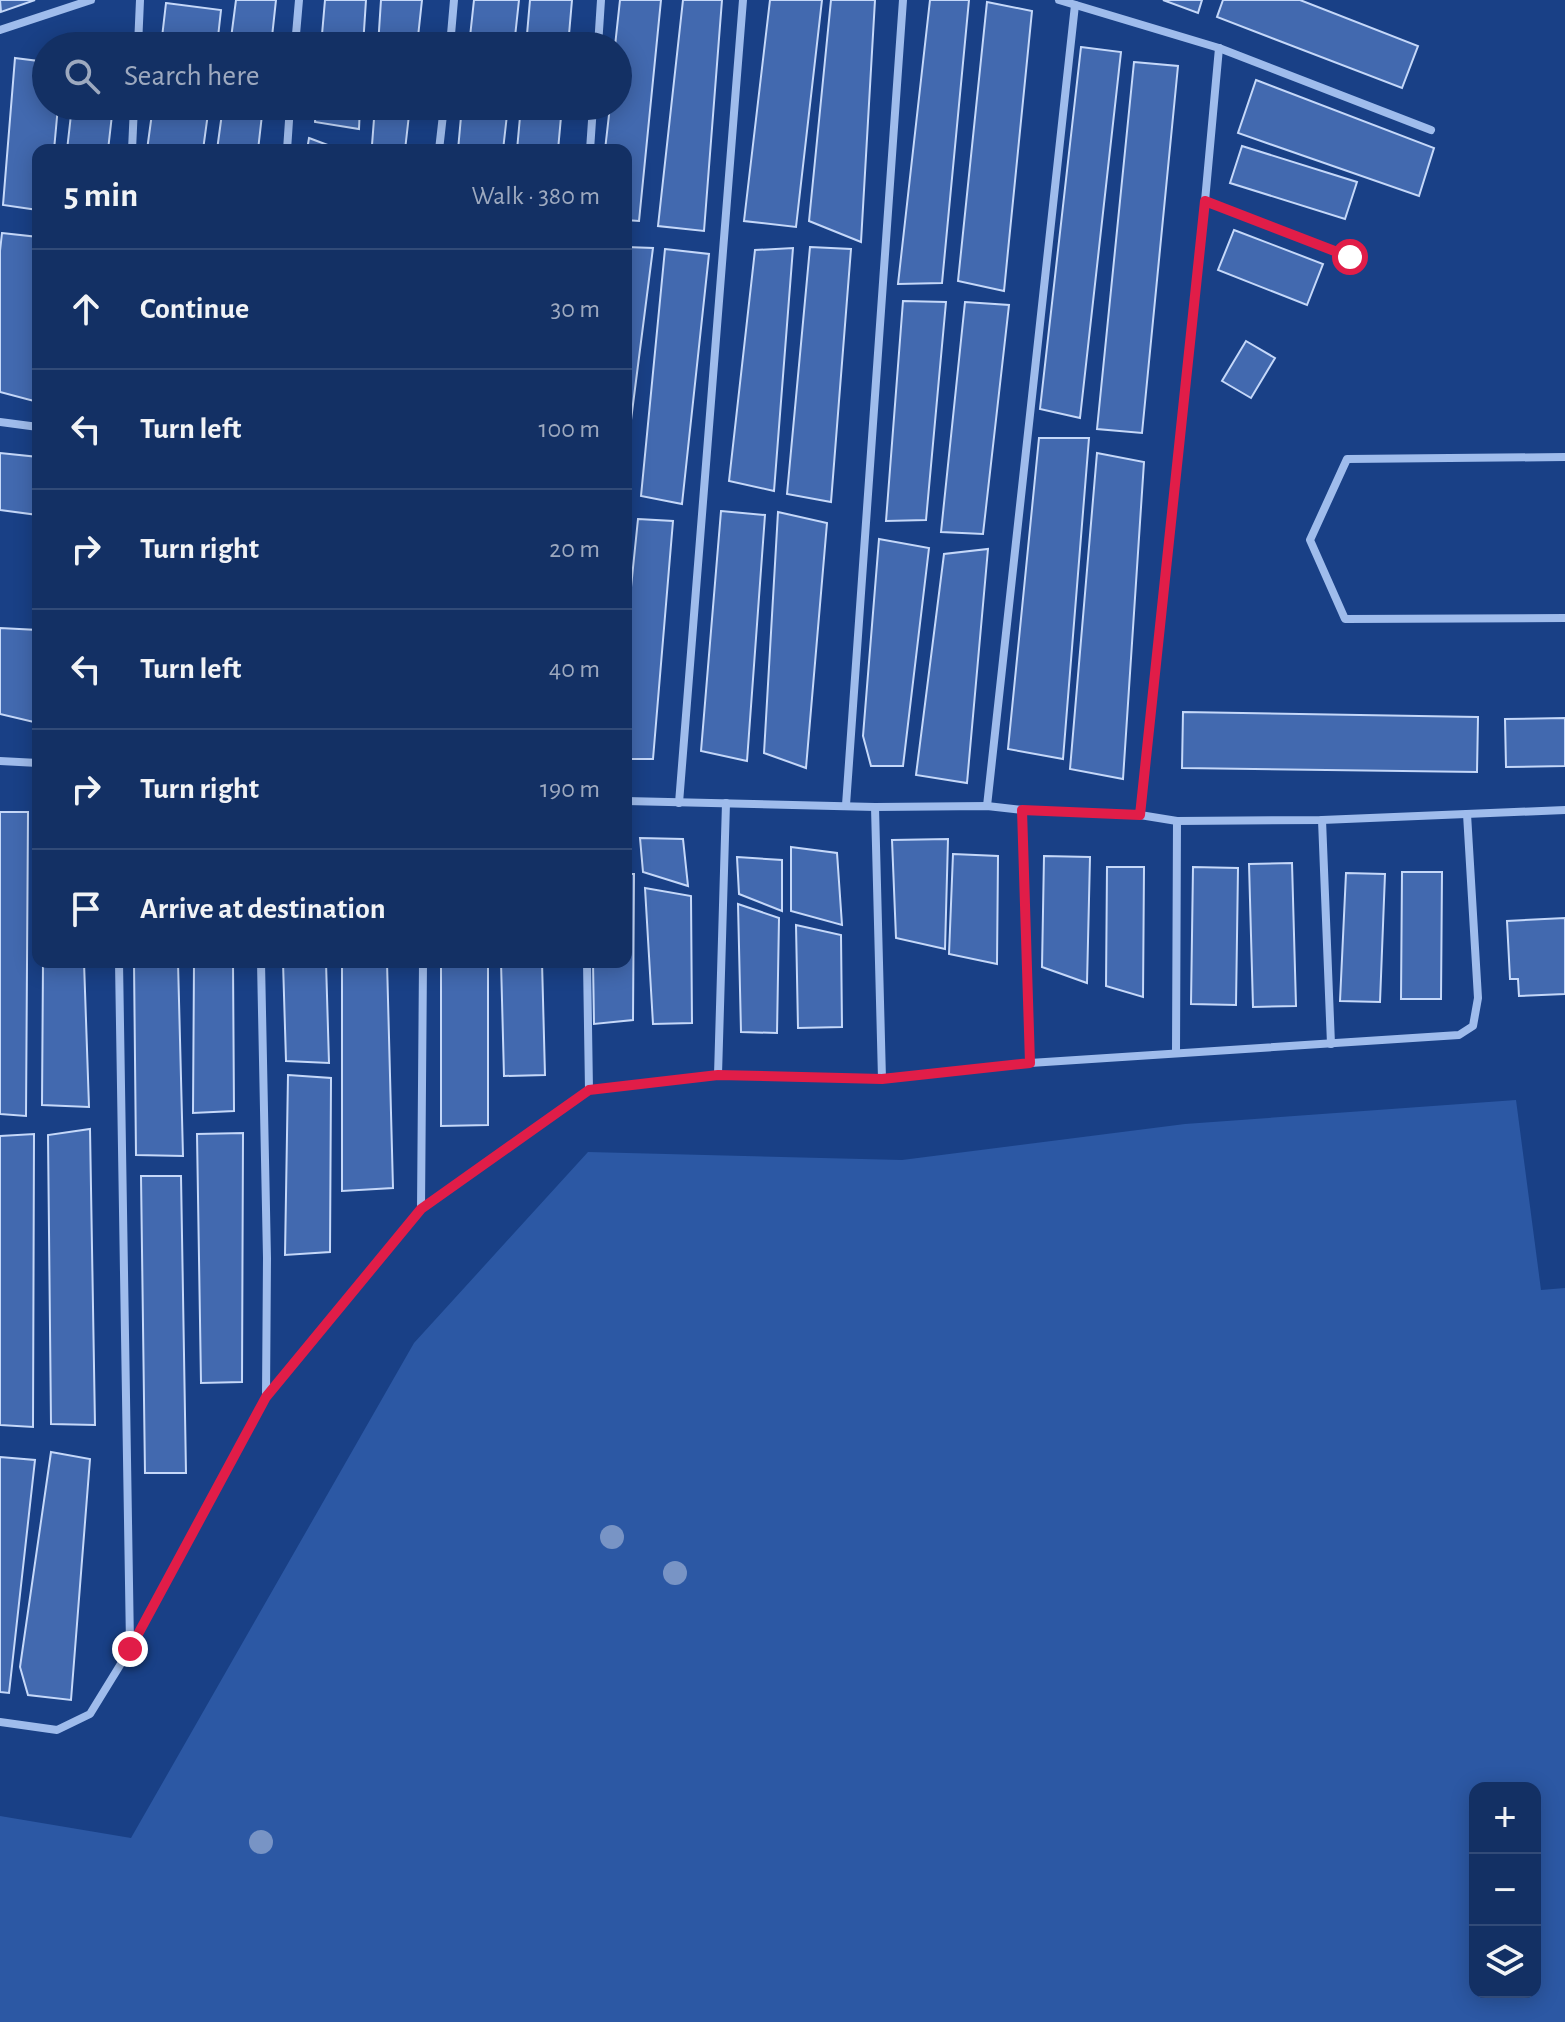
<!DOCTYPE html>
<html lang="en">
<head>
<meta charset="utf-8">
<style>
	body { margin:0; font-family:"Alegreya Sans",sans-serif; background:#1c386a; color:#f1f3f6 }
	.controls { position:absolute; right:24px; bottom:24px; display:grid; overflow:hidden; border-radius:16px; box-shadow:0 4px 20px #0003 }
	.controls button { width:72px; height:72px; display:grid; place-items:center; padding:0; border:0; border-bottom:2px solid #324b78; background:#133064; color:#f1f3f6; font:40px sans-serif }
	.stop { position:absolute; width:24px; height:24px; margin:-18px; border:6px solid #e11d48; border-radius:50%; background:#fff }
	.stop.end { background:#e11d48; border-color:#fff; box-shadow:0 2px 8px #0008 }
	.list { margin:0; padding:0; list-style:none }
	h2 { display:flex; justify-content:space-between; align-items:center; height:104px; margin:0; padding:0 32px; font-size:34px }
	h2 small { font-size:26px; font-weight:400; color:#9da9bf }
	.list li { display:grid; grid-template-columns:52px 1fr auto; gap:24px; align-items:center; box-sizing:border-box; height:120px; padding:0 32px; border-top:2px solid #324b78 }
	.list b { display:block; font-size:30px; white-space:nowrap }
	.list em { font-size:26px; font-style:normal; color:#9da9bf }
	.icon { flex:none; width:44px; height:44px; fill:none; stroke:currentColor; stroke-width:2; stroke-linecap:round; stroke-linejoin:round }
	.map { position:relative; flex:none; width:1565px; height:2022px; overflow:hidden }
	.search { position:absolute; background:#133064; box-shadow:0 4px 20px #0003; left:32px; top:32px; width:600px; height:88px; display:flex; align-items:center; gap:20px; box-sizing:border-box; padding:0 28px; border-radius:44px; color:#9da9bf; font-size:30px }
	.panel { position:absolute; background:#133064; box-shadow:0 4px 20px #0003; left:32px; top:144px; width:600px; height:824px; border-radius:16px }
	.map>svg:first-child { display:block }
	.green { fill:#2c58a4; fill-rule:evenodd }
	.building { fill:#4269af; stroke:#c5d8f9; stroke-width:2 }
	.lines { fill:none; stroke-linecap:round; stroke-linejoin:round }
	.street { stroke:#9fbcec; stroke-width:8 }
	.tree { fill:#7894c5 }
	.route { stroke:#e11d48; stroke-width:10 }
</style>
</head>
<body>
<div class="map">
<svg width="1565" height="2022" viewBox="0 0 1565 2022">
	<rect width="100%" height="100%" fill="#194086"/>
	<path class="green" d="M1516,1100l25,190 24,-2v734h-1565v-206l131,22 283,-495 174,-191 314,8 283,-36zM1475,1788h60v204h-60z"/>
	<g class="building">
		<path d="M0,0h35l-34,12z"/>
		<path d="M236,0h40l-5,46h-41z"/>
		<path d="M325,0h41l-3,46h-42z"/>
		<path d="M381,0h41l-5,46h-39z"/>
		<path d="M474,0h45l-5,46h-45z"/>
		<path d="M530,0h42l-4,46h-42z"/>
		<path d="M620,0h41l-22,221 -13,-1v-70h-21l5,-44h8v-60h-3z"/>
		<path d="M683,0h39l-18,231 -46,-5z"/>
		<path d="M770,0h52l-26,227 -52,-6z"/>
		<path d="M831,0h44l-14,242 -52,-21z"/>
		<path d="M930,0h39l-27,283 -44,1z"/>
		<path d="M1163,0h39l-4,13z"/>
		<path d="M1223,0h77l118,46 -16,42 -185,-71z"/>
		<path d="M987,2l45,9 -28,280 -46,-10z"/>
		<path d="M166,3l55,7 -4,36h-56z"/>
		<path d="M1081,47l40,5 -41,366 -40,-9z"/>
		<path d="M15,58l31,4v44h12l-4,44h-16v60l-35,-5z"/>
		<path d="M1134,62l44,4 -36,367 -45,-4z"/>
		<path d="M1256,80l178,68 -15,48 -181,-63z"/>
		<path d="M72,106h41l-5,44h-41z"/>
		<path d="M153,106h56l-6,44h-56z"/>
		<path d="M223,106h40l-5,44h-41z"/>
		<path d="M316,106h44l-1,23 -44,-7z"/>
		<path d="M375,106h35l-5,44h-14l-19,-5z"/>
		<path d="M462,106h46l-5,44h-45z"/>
		<path d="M521,106h41l-4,44h-41z"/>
		<path d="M309,138l32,12h-34z"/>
		<path d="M1242,146l115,36 -12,37 -115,-36z"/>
		<path d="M1234,230l89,34 -16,41 -89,-35z"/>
		<path d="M2,233l36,4v113l-4,51 -34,-9v-141z"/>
		<path d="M626,247l27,1 -27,211z"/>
		<path d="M810,247l41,2 -20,253 -44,-8z"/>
		<path d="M793,248l-19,243 -45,-10 26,-231z"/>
		<path d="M665,249l44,5 -27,250 -41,-8z"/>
		<path d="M903,301l43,1 -20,218 -40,1z"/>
		<path d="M965,302l44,3 -26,229 -42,-2z"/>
		<path d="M1246,341l29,17 -24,40 -29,-17z"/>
		<path d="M1039,438h50l-26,321 -55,-10z"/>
		<path d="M0,453l38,4v58l-38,-5z"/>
		<path d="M1097,453l47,9 -21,317 -53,-10z"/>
		<path d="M721,511l44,4 -18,246 -46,-10z"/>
		<path d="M778,512l49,11 -21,245 -42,-15z"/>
		<path d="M638,519l35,2 -20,238h-27v-123z"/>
		<path d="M879,539l50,9 -26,218h-32l-8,-30z"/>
		<path d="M988,549l-21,234 -51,-8 28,-221z"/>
		<path d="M0,628l38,2v93l-38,-9z"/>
		<path d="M1183,712l295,5 -1,55 -295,-4z"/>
		<path d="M1565,718v48l-59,1 -1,-48z"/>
		<path d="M0,812h28l-2,304 -26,-2z"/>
		<path d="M640,838l43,1 5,47 -45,-14z"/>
		<path d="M948,839l-3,110 -49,-11 -4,-98z"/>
		<path d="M791,847l46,6 5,72 -51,-14z"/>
		<path d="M953,854l45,2 -1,108 -48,-10z"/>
		<path d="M1044,856l46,1 -3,126 -45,-16z"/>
		<path d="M737,857l45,3v51l-43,-17z"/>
		<path d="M1292,863l4,143 -43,1 -4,-143z"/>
		<path d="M1107,867h37l-1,130 -37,-11z"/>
		<path d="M1193,867l45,1 -2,137 -45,-1z"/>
		<path d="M1402,872h40l-1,127h-40z"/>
		<path d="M1346,873l39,1 -5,128 -40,-1z"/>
		<path d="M626,874h8l-1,146 -39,4 -1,-62h33z"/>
		<path d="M645,888l46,8 1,127 -39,1z"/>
		<path d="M738,904l41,14 -2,115 -36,-1z"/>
		<path d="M1565,918v76l-46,2 -1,-17h-8l-3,-58z"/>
		<path d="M796,925l45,10 1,92 -44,1z"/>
		<path d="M43,962h41l5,145 -47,-2z"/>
		<path d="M134,962h44l5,194 -47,-1z"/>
		<path d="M194,962h39l1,149 -41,2z"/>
		<path d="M283,962h43l3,101 -43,-2z"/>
		<path d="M342,962h45l6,226 -51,3z"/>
		<path d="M441,962h47v163l-47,1z"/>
		<path d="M501,962h41l3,113 -41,1z"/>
		<path d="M288,1075l43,3 -1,174 -45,3z"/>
		<path d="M90,1129l5,296 -44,-1 -3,-289z"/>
		<path d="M243,1133l-1,249 -41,1 -4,-249z"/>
		<path d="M34,1134l-1,293 -33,-2v-289z"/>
		<path d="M141,1176h40l5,297h-41z"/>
		<path d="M51,1452l39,7 -19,241 -43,-5 -8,-28z"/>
		<path d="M0,1457l35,3 -26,233 -9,-1z"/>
	</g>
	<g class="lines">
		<g class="street">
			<path d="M1059,0l160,48 212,82"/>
			<path d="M0,30l91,-30"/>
			<path d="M138,46l2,-46"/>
			<path d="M295,46l4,-46"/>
			<path d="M450,46l4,-46"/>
			<path d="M598,46l3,-46"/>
			<path d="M132,150l2,-44"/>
			<path d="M287,150l3,-44"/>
			<path d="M439,150l5,-44"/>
			<path d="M590,150l3,-44"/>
			<path d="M1205,201l145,56"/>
			<path d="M0,422l38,5"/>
			<path d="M1565,457l-218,2 -37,81 35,79 220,-1"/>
			<path d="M0,761l38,2"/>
			<path d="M626,801l249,6 112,-1 35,4 118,5 37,6 145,-1 243,-10"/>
			<path d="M679,803l64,-803"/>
			<path d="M846,805l57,-805"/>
			<path d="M987,806l88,-801"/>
			<path d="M875,807l7,272"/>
			<path d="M1022,810l8,253"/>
			<path d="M1140,815l65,-614 14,-153"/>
			<path d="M1322,820l9,224"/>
			<path d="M119,962l11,683"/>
			<path d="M261,962l6,296 -1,139"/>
			<path d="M587,962l2,128"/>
			<path d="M1176,1052l1,-231"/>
			<path d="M718,1075l8,-272"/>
			<path d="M421,1209l2,-247"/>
			<path d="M0,1722l57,8 33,-16 40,-65 136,-252 155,-188 168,-119 129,-15 164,4 148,-16 429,-28 14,-9 5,-28 -11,-184"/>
		</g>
	</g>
	<g class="tree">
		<circle cx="612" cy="1537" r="12"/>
		<circle cx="675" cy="1573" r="12"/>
		<circle cx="261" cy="1842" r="12"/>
	</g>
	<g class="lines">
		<path class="route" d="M130,1649l136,-252 155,-188 168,-119 129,-15 164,4 148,-16 -8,-253 118,5 65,-614 145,56"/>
	</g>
</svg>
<div class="controls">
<button>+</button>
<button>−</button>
<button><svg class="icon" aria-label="layers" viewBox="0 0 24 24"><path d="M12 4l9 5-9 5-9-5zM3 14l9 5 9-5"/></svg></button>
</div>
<div class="stop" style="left:1350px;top:257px"></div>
<div class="stop end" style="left:130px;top:1649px"></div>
<div class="search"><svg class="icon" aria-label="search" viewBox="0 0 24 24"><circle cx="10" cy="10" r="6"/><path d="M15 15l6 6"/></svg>Search here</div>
<section class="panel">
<h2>5 min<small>Walk · 380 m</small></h2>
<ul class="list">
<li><svg class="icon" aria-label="ahead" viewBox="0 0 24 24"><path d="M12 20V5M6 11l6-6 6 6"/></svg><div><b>Continue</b></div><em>30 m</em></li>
<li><svg class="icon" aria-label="left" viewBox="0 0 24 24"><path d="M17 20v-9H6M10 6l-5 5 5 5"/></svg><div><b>Turn left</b></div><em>100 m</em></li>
<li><svg class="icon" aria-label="right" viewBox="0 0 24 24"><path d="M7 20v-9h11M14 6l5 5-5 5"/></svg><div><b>Turn right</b></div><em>20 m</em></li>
<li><svg class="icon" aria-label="left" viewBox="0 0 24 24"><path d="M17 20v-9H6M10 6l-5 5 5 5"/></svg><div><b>Turn left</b></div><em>40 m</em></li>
<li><svg class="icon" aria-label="right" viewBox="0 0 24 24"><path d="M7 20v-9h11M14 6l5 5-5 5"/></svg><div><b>Turn right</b></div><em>190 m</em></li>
<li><svg class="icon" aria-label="arrive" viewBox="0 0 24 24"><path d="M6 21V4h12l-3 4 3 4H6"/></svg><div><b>Arrive at destination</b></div></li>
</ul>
</section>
</div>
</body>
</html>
